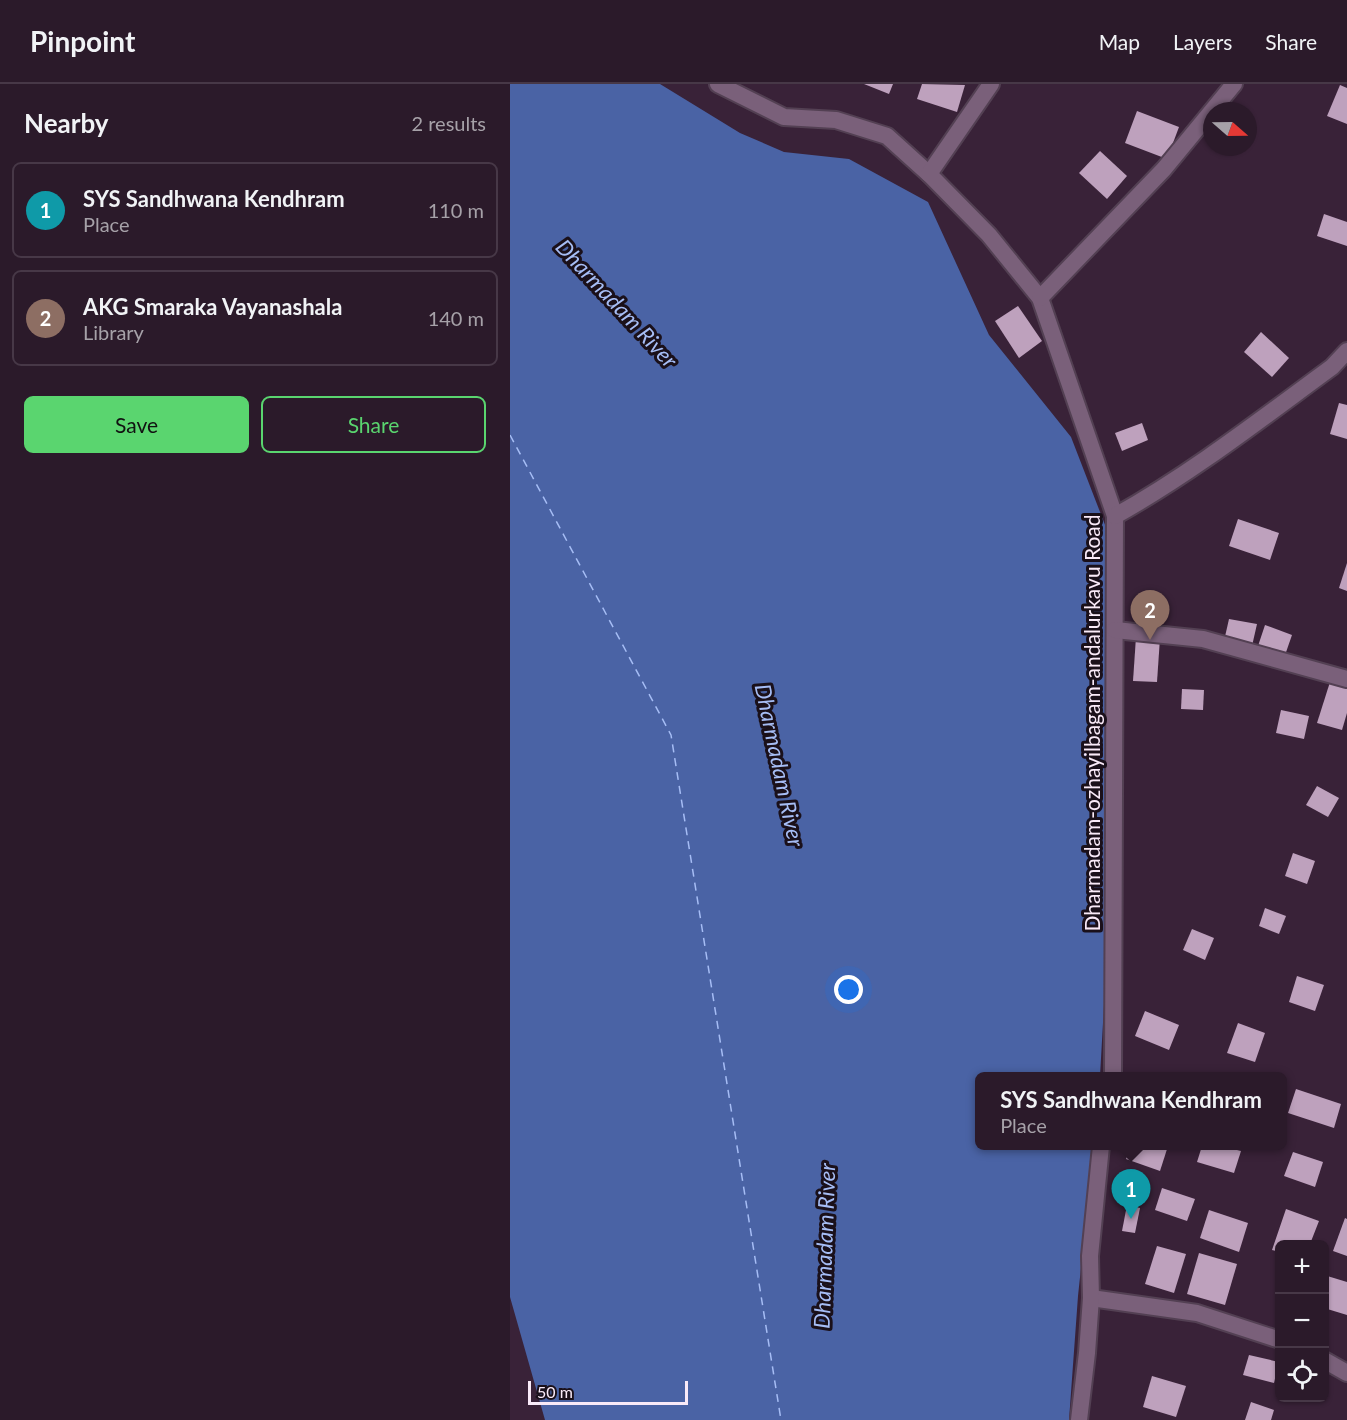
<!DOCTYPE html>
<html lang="en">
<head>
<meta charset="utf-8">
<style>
	body { margin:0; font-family:Lato,sans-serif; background:#372736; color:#f1f3f6 }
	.controls { position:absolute; right:18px; bottom:18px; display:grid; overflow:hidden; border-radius:9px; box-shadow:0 2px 4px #0004 }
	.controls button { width:54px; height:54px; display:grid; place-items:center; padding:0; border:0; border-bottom:2px solid #473847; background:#2b1a2a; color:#f1f3f6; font:30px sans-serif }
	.compass { position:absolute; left:693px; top:18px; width:54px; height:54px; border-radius:50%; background:#2b1a2a; box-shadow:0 2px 4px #0004; rotate:110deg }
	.scale { position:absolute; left:18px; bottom:15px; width:160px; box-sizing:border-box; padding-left:6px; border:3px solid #f9eaf8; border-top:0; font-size:16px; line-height:21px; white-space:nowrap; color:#f9eaf8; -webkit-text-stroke:4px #1a101a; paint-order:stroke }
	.you { position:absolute; left:339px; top:906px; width:21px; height:21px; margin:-15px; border:4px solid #fff; border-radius:50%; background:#1a73e8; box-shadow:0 0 0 9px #1a73e833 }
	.badge { display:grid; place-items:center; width:39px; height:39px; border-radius:50%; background:#5ad56f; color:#fff; font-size:20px; font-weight:700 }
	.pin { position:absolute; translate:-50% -50px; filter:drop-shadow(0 2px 3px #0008) }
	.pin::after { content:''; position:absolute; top:32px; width:21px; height:18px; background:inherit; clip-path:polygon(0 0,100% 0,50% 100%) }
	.popup { position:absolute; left:465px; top:988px; width:312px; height:78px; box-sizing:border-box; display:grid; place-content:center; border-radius:9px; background:#2b1a2a; filter:drop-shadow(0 2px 4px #0005); font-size:20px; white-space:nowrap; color:#a6a1a8 }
	.popup b { font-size:22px; color:#f1f3f6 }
	.popup::after { content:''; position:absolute; left:50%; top:100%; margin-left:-12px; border:12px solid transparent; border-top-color:#2b1a2a }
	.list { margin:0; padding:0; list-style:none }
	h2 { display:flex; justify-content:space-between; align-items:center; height:78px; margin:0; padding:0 24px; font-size:26px }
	h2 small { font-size:20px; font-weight:400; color:#a6a1a8 }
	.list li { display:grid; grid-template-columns:39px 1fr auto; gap:18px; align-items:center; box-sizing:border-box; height:96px; margin:0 12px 12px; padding:0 12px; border:2px solid #473847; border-radius:9px }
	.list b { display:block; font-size:22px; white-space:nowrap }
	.list p { margin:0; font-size:20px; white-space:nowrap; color:#a6a1a8 }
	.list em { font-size:20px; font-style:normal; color:#a6a1a8 }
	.actions { display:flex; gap:12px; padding:18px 24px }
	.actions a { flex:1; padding:14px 0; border:2px solid #5ad56f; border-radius:9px; text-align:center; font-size:21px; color:#5ad56f }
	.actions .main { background:#5ad56f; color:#111 }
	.icon { flex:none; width:33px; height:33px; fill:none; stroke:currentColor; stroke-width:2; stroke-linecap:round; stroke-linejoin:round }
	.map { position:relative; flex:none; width:837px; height:1336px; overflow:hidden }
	header { display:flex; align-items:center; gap:36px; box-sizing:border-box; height:84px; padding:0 30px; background:#2b1a2a; border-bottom:2px solid #473847 }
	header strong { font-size:28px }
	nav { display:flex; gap:33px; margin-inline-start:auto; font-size:21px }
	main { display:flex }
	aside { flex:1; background:#2b1a2a }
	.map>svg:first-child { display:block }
	.water { fill:#4a63a5 }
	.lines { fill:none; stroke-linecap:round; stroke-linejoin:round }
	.ferry { stroke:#a6bdf5; stroke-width:1.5; stroke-dasharray:8 6; stroke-linecap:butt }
	.building { fill:#bea1bd }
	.minor-casing { stroke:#534053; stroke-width:20 }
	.minor { stroke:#7a607a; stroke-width:16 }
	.labels { text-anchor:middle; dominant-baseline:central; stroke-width:6; stroke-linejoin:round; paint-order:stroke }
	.street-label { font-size:21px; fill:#f9eaf8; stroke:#1a101a }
	.water-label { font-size:22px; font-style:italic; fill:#a6bdf5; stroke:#1a101a }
</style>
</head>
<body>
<header>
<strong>Pinpoint</strong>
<nav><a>Map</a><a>Layers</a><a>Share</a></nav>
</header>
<main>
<aside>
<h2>Nearby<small>2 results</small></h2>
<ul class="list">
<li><span class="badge" style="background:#0f9aa8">1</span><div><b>SYS Sandhwana Kendhram</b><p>Place</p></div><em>110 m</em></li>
<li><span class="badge" style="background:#8d6e63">2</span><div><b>AKG Smaraka Vayanashala</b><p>Library</p></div><em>140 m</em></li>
</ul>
<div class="actions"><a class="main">Save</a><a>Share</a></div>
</aside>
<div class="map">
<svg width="837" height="1336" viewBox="0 0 837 1336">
	<rect width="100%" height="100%" fill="#392238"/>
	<path class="water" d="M0,0h150l80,49 44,19 65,7 79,43 61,133 82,102 36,93v422l-7,124h-120v70h114l-16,150 -9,124h-524l-35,-123z"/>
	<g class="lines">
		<path class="ferry" d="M0,351l161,300 110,685"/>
	</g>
	<g class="building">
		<path d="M354,0h29l-4,10z"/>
		<path d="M412,0l43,1 -8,27 -40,-13z"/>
		<path d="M830,1l7,3v36l-20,-8z"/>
		<path d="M627,27l42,16 -12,32 -42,-16z"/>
		<path d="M590,67l27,25 -20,23 -28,-26z"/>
		<path d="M814,130l23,8v24l-30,-10z"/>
		<path d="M508,222l24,35 -23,17 -24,-37z"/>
		<path d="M751,248l28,26 -17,19 -28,-25z"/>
		<path d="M829,319l8,2v34l-17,-5z"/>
		<path d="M632,339l6,17 -26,11 -7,-18z"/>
		<path d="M728,435l41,14 -9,27 -41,-14z"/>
		<path d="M837,479v28l-8,-3z"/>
		<path d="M719,535l28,5 -5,22 -28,-5z"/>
		<path d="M755,541l27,10 -8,23 -27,-9z"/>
		<path d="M626,553l24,1 -3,44 -24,-1z"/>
		<path d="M820,598l17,5v26l-5,17 -25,-7z"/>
		<path d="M672,605l22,1 -1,20 -22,-1z"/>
		<path d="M771,626l28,6 -5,23 -28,-6z"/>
		<path d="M807,702l22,12 -11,19 -22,-12z"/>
		<path d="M783,769l22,8 -8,23 -22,-8z"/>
		<path d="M755,824l21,8 -7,18 -20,-8z"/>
		<path d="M682,845l22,9 -9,22 -22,-10z"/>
		<path d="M787,892l27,9 -9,26 -26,-9z"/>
		<path d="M635,927l34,14 -10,25 -34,-14z"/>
		<path d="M728,939l27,10 -10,29 -28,-9z"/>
		<path d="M786,1005l45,15 -7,24 -46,-15z"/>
		<path d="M621,1062h37l-8,25 -34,-12z"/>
		<path d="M692,1062h19l20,5 -7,22 -37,-11z"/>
		<path d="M783,1068l30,10 -8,25 -31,-11z"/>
		<path d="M652,1104l33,11 -8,22 -32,-11z"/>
		<path d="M617,1121l13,3 -5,25 -13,-2z"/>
		<path d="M776,1125l33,12 -9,23h-30v8l-8,-2z"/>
		<path d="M699,1126l39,13 -9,29 -39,-14z"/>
		<path d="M835,1134l2,1v37l-14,-5z"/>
		<path d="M647,1162l29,8 -12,39 -29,-9z"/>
		<path d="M689,1169l38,11 -12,41 -38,-11z"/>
		<path d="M814,1191l23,7v33l-23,-7z"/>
		<path d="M739,1271l30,7 -5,21 -31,-8z"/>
		<path d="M642,1292l34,10 -10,31 -33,-10z"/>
		<path d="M741,1318l23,8 -3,10h-26z"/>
	</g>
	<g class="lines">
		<g class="minor-casing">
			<g id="minor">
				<path d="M208,0l66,33 52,3 51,16 42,38"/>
				<path d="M481,0l-62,90 60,61 51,63 75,218 -2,560"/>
				<path d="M530,214l124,-129 70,-85"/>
				<path d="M605,432c77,-43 146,-97 217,-149l15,-16"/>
				<path d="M605,546l88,9 144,40"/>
				<path d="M581,1214l106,15 83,27"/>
				<path d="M814,1276l23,13"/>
				<path d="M569,1336l8,-67 4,-55 -1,-42 11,-110"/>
			</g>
		</g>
		<use href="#minor" class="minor"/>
	</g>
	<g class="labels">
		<g class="street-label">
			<text transform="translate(581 639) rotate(-90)">Dharmadam-ozhayilbagam-andalurkavu Road</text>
		</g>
		<g class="water-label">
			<text transform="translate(107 219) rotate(47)">Dharmadam River</text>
			<text transform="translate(270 681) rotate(78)">Dharmadam River</text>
			<text transform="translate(314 1162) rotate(-88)">Dharmadam River</text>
		</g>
	</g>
</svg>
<div class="controls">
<button>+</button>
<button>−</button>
<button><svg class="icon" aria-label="locate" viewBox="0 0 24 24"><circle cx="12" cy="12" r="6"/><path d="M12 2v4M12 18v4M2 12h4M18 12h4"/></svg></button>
</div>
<svg class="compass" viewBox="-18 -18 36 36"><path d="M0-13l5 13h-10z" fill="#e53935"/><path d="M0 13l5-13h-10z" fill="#a6a1a8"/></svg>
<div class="scale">50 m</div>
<div class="you"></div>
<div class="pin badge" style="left:621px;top:1135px;background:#0f9aa8">1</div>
<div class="popup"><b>SYS Sandhwana Kendhram</b>Place</div>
<div class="pin badge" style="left:640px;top:556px;background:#8d6e63">2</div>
</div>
</main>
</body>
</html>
